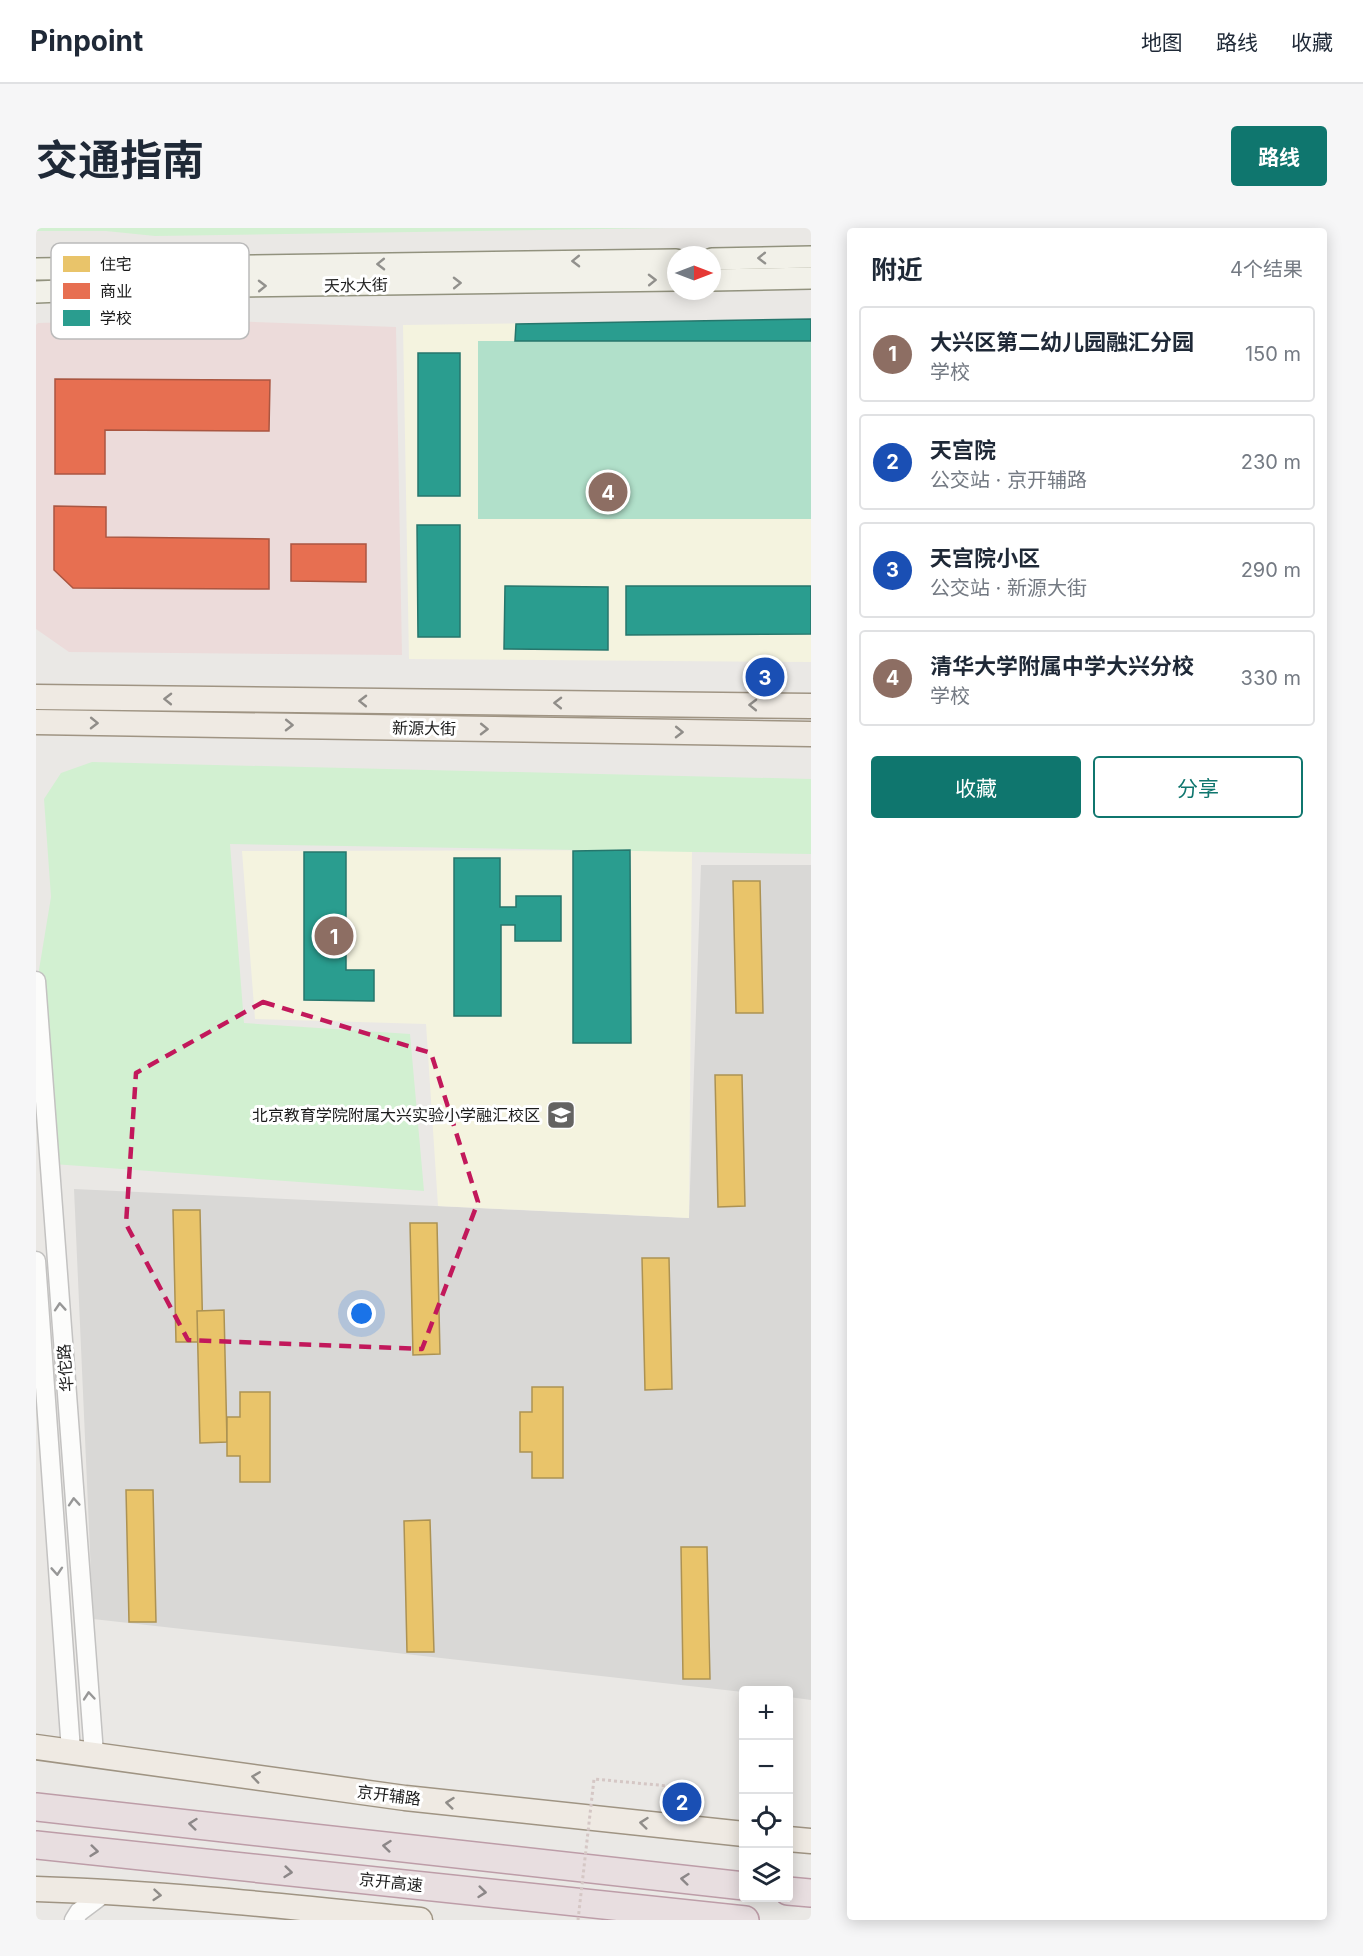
<!DOCTYPE html>
<html lang="zh">
<head>
<meta charset="utf-8">
<style>
	body { margin:0; font-family:Inter,"Noto Sans SC",sans-serif; background:#f6f6f7; color:#1f2937 }
	.controls { position:absolute; right:18px; bottom:18px; display:grid; overflow:hidden; border-radius:6px; box-shadow:0 3px 15px #0003 }
	.controls button { width:54px; height:54px; display:grid; place-items:center; padding:0; border:0; border-bottom:2px solid #e0e1e3; background:#fff; color:#1f2937; font:30px sans-serif }
	.compass { position:absolute; left:631px; top:18px; width:54px; height:54px; border-radius:50%; background:#fff; box-shadow:0 3px 15px #0003; rotate:90deg }
	.you { position:absolute; left:326px; top:1086px; width:21px; height:21px; margin:-15px; border:4px solid #fff; border-radius:50%; background:#1a73e8; box-shadow:0 0 0 9px #1a73e833 }
	.badge { display:grid; place-items:center; width:39px; height:39px; border-radius:50%; background:#0f766e; color:#fff; font-size:20px; font-weight:700 }
	.pin { position:absolute; translate:-50% -50%; border:3px solid #fff; box-shadow:0 2px 6px #0006 }
	.list { margin:0; padding:0; list-style:none }
	h2 { display:flex; justify-content:space-between; align-items:center; height:78px; margin:0; padding:0 24px; font-size:26px }
	h2 small { font-size:20px; font-weight:400; color:#747a83 }
	.list li { display:grid; grid-template-columns:39px 1fr auto; gap:18px; align-items:center; box-sizing:border-box; height:96px; margin:0 12px 12px; padding:0 12px; border:2px solid #e0e1e3; border-radius:6px }
	.list b { display:block; font-size:22px; white-space:nowrap }
	.list p { margin:0; font-size:20px; white-space:nowrap; color:#747a83 }
	.list em { font-size:20px; font-style:normal; color:#747a83 }
	.actions { display:flex; gap:12px; padding:18px 24px }
	.actions a { flex:1; padding:14px 0; border:2px solid #0f766e; border-radius:6px; text-align:center; font-size:21px; color:#0f766e }
	.actions .main { background:#0f766e; color:#fff }
	.icon { flex:none; width:33px; height:33px; fill:none; stroke:currentColor; stroke-width:2; stroke-linecap:round; stroke-linejoin:round }
	.map { position:relative; flex:none; width:775px; height:1692px; overflow:hidden; border-radius:6px }
	header { display:flex; align-items:center; gap:36px; box-sizing:border-box; height:84px; padding:0 30px; background:#fff; border-bottom:2px solid #e0e1e3 }
	header strong { font-size:28px }
	nav { display:flex; gap:33px; margin-inline-start:auto; font-size:21px }
	.intro { display:flex; align-items:center; justify-content:space-between; box-sizing:border-box; height:144px; padding:0 36px }
	h1 { margin:0; font-size:42px }
	.button { padding:15px 27px; border-radius:6px; background:#0f766e; color:#fff; font-size:21px; font-weight:700 }
	main { display:flex; gap:36px; padding:0 36px }
	aside { flex:1; background:#fff; border-radius:6px; box-shadow:0 3px 15px #0003 }
	.map>svg:first-child { display:block }
	.residential { fill:#d9d8d6 }
	.commercial { fill:#ecdbda }
	.education { fill:#f4f3df }
	.park { fill:#d2f0d1 }
	.pitch { fill:#b1e0ca }
	.homes { fill:#e9c46a; stroke:#ac9253; stroke-width:1.5 }
	.shops { fill:#e76f51; stroke:#aa5641; stroke-width:1.5 }
	.schools { fill:#2a9d8f; stroke:#26766c; stroke-width:1.5 }
	.lines { fill:none; stroke-linecap:round; stroke-linejoin:round }
	.tertiary-casing { stroke:#c3c2c1; stroke-width:21 }
	.secondary-casing { stroke:#92927e; stroke-width:24 }
	.primary-casing { stroke:#9f9483; stroke-width:27 }
	.motorway-casing { stroke:#bd9da8; stroke-width:30 }
	.tertiary { stroke:#fcfcfb; stroke-width:18 }
	.secondary { stroke:#f2f1e9; stroke-width:21 }
	.primary { stroke:#efeae3; stroke-width:24 }
	.motorway { stroke:#e8dee0; stroke-width:27 }
	.path-bridge { stroke:#d5c7c5; stroke-width:3; stroke-dasharray:3 3; stroke-linecap:butt }
	.oneway { stroke:#92918d }
	.oneway2 { stroke:#908d89 }
	.oneway3 { stroke:#979797 }
	.oneway4 { stroke:#8c8788 }
	.marked { fill:none; stroke:#c2185b; stroke-width:4.5; stroke-dasharray:12 8; stroke-linejoin:round }
	.labels { text-anchor:middle; dominant-baseline:central; stroke-width:6; stroke-linejoin:round; paint-order:stroke }
	.street-label { font-size:16px; fill:#1c1c1c; stroke:#fff }
	.poi-label { font-size:16px; fill:#1c1c1c; stroke:#fff; text-anchor:end }
	.key { fill:#fff; stroke:#bbb; stroke-width:1.5 }
	.key-label { font-size:16px; fill:#1c1c1c }
</style>
</head>
<body>
<header>
<strong>Pinpoint</strong>
<nav><a>地图</a><a>路线</a><a>收藏</a></nav>
</header>
<div class="intro"><h1>交通指南</h1><a class="button">路线</a></div>
<main>
<div class="map">
<svg width="775" height="1692" viewBox="0 0 775 1692">
	<rect width="100%" height="100%" fill="#eae8e5"/>
	<path class="residential" d="M665,637h110v835l-22,-3 -1,-7 -45,2 -650,-73 -19,-430 615,29z"/>
	<path class="commercial" d="M138,91l222,8 6,328 -333,-3 -33,-23v-304l2,-2z"/>
	<g class="education">
		<path d="M775,91v343l-402,-3 -6,-334z"/>
		<path d="M656,622l-3,368 -251,-12 -12,-182 -171,-5 -13,-168z"/>
	</g>
	<g class="park">
		<path d="M0,0h631l-512,8 -49,-5h-70z"/>
		<path d="M56,534l719,17v75l-581,-10 14,179 166,11 14,157 -371,-27 -16,-182 14,-85 -7,-98 17,-26z"/>
	</g>
	<rect class="pitch" x="442" y="113" width="333" height="178"/>
	<g class="homes">
		<path d="M697,653h27l3,132h-27z"/>
		<path d="M679,847h27l3,131 -27,1z"/>
		<path d="M137,982h27l3,132h-27z"/>
		<path d="M374,995h27l3,131 -27,1z"/>
		<path d="M606,1030h27l3,131 -27,1z"/>
		<path d="M188,1082l3,132 -27,1 -3,-132z"/>
		<path d="M496,1159h31v91h-31v-26h-12v-40h12z"/>
		<path d="M204,1164h30v90h-30v-26h-13v-39h13z"/>
		<path d="M90,1262h27l3,132h-27z"/>
		<path d="M394,1292l4,132h-27l-3,-131z"/>
		<path d="M645,1319h26l3,132h-27z"/>
	</g>
	<g class="shops">
		<path d="M19,151l215,1 -1,51 -164,-1v44h-50z"/>
		<path d="M18,278l52,1v30l163,2v50l-196,-1 -19,-18z"/>
		<path d="M255,316h75v38l-75,-1z"/>
	</g>
	<g class="schools">
		<path d="M775,91v22h-296l1,-17z"/>
		<rect x="382" y="125" width="42" height="143"/>
		<path d="M381,297h43v112h-42z"/>
		<path d="M469,358l103,1v63l-104,-1z"/>
		<path d="M590,358h185v48l-185,1z"/>
		<path d="M594,622l1,193h-58v-192z"/>
		<path d="M268,624h42v118h28v31l-70,-1z"/>
		<path d="M418,630h46v49h16v-11h45v45h-46v-16h-14v91h-47z"/>
	</g>
	<g class="lines">
		<g class="tertiary-casing">
			<g id="tertiary">
				<path d="M0,753l58,773"/>
				<path d="M0,1033l35,490"/>
				<path d="M38,1692l5,-8 28,-21"/>
			</g>
		</g>
		<g class="secondary-casing">
			<g id="secondary">
				<path d="M676,31l99,-2"/>
				<path d="M0,41l640,-9"/>
				<path d="M676,52l99,-2"/>
				<path d="M0,64l122,-5 518,-7"/>
			</g>
		</g>
		<g class="primary-casing">
			<g id="primary">
				<path d="M0,469l775,9"/>
				<path d="M0,494l775,12"/>
				<path d="M0,1519l369,51 339,36"/>
				<path d="M752,1611l23,2"/>
				<path d="M0,1661c129,4 256,18 384,31"/>
			</g>
		</g>
		<g class="motorway-casing">
			<g id="motorway">
				<path d="M0,1579l708,79"/>
				<path d="M0,1617l709,75"/>
				<path d="M752,1663l23,2"/>
			</g>
		</g>
		<use href="#tertiary" class="tertiary"/>
		<use href="#secondary" class="secondary"/>
		<use href="#primary" class="primary"/>
		<use href="#motorway" class="motorway"/>
		<path class="path-bridge" d="M542,1692l16,-141 85,8"/>
	</g>
	<defs><path id="oneway-chevron" d="M-2-3.5L2.5 0L-2 3.5" fill="none" stroke-width="1.6" stroke-linecap="round" stroke-linejoin="round" transform="scale(1.5)"/></defs>
	<g class="oneway">
		<use href="#oneway-chevron" transform="translate(726 30) rotate(179)"/>
		<use href="#oneway-chevron" transform="translate(540 33) rotate(179)"/>
		<use href="#oneway-chevron" transform="translate(345 36) rotate(179)"/>
		<use href="#oneway-chevron" transform="translate(616 52) rotate(-1)"/>
		<use href="#oneway-chevron" transform="translate(421 55) rotate(-1)"/>
		<use href="#oneway-chevron" transform="translate(226 58) rotate(-1)"/>
	</g>
	<g class="oneway2">
		<use href="#oneway-chevron" transform="translate(132 471) rotate(-179)"/>
		<use href="#oneway-chevron" transform="translate(327 473) rotate(-179)"/>
		<use href="#oneway-chevron" transform="translate(522 475) rotate(-179)"/>
		<use href="#oneway-chevron" transform="translate(717 477) rotate(-179)"/>
		<use href="#oneway-chevron" transform="translate(58 495) rotate(1)"/>
		<use href="#oneway-chevron" transform="translate(253 497) rotate(1)"/>
		<use href="#oneway-chevron" transform="translate(448 501) rotate(1)"/>
		<use href="#oneway-chevron" transform="translate(643 504) rotate(1)"/>
		<use href="#oneway-chevron" transform="translate(220 1549) rotate(-172)"/>
		<use href="#oneway-chevron" transform="translate(414 1575) rotate(-174)"/>
		<use href="#oneway-chevron" transform="translate(608 1595) rotate(-174)"/>
		<use href="#oneway-chevron" transform="translate(121 1667) rotate(5)"/>
	</g>
	<g class="oneway3">
		<use href="#oneway-chevron" transform="translate(24 1079) rotate(-94)"/>
		<use href="#oneway-chevron" transform="translate(38 1274) rotate(-94)"/>
		<use href="#oneway-chevron" transform="translate(21 1343) rotate(86)"/>
		<use href="#oneway-chevron" transform="translate(53 1468) rotate(-95)"/>
	</g>
	<g class="oneway4">
		<use href="#oneway-chevron" transform="translate(157 1596) rotate(-174)"/>
		<use href="#oneway-chevron" transform="translate(351 1618) rotate(-174)"/>
		<use href="#oneway-chevron" transform="translate(58 1623) rotate(6)"/>
		<use href="#oneway-chevron" transform="translate(252 1644) rotate(6)"/>
		<use href="#oneway-chevron" transform="translate(649 1651) rotate(-174)"/>
		<use href="#oneway-chevron" transform="translate(446 1664) rotate(6)"/>
	</g>
	<path class="marked" d="M227,774l168,51 47,149 -56,147 -234,-9 -62,-116 10,-151z"/>
	<defs>
		<g id="school-square" transform="scale(1.5)"><rect x="-9" y="-9" width="18" height="18" rx="4" fill="#646362" stroke="#fff"/><path d="M0-5L7-2L0 1L-7-2ZM-4 1L0 2.5L4 1V4Q0 6-4 4Z" fill="#fff"/></g>
	</defs>
	<g fill-rule="evenodd">
		<use href="#school-square" x="525" y="887"/>
	</g>
	<g class="labels">
		<g class="street-label">
			<text transform="translate(320 57) rotate(-1)">天水大街</text>
			<text transform="translate(388 500) rotate(1)">新源大街</text>
			<text transform="translate(29 1140) rotate(-94)">华佗路</text>
			<text transform="translate(353 1567) rotate(7)">京开辅路</text>
			<text transform="translate(355 1654) rotate(6)">京开高速</text>
		</g>
		<g class="poi-label">
			<text x="504" y="887">北京教育学院附属大兴实验小学融汇校区</text>
		</g>
	</g>
	<rect x="15" y="15" width="198" height="96" rx="9" class="key"/>
	<rect x="27" y="28" width="27" height="16" fill="#e9c46a"/>
	<rect x="27" y="55" width="27" height="16" fill="#e76f51"/>
	<rect x="27" y="82" width="27" height="16" fill="#2a9d8f"/>
	<g class="key-label">
		<text x="64" y="42">住宅</text>
		<text x="64" y="69">商业</text>
		<text x="64" y="96">学校</text>
	</g>
</svg>
<div class="controls">
<button>+</button>
<button>−</button>
<button><svg class="icon" aria-label="locate" viewBox="0 0 24 24"><circle cx="12" cy="12" r="6"/><path d="M12 2v4M12 18v4M2 12h4M18 12h4"/></svg></button>
<button><svg class="icon" aria-label="layers" viewBox="0 0 24 24"><path d="M12 4l9 5-9 5-9-5zM3 14l9 5 9-5"/></svg></button>
</div>
<svg class="compass" viewBox="-18 -18 36 36"><path d="M0-13l5 13h-10z" fill="#e53935"/><path d="M0 13l5-13h-10z" fill="#747a83"/></svg>
<div class="you"></div>
<div class="pin badge" style="left:298px;top:708px;background:#8d6e63">1</div>
<div class="pin badge" style="left:646px;top:1574px;background:#1a4fb4">2</div>
<div class="pin badge" style="left:729px;top:449px;background:#1a4fb4">3</div>
<div class="pin badge" style="left:572px;top:264px;background:#8d6e63">4</div>
</div>
<aside>
<h2>附近<small>4个结果</small></h2>
<ul class="list">
<li><span class="badge" style="background:#8d6e63">1</span><div><b>大兴区第二幼儿园融汇分园</b><p>学校</p></div><em>150 m</em></li>
<li><span class="badge" style="background:#1a4fb4">2</span><div><b>天宫院</b><p>公交站 · 京开辅路</p></div><em>230 m</em></li>
<li><span class="badge" style="background:#1a4fb4">3</span><div><b>天宫院小区</b><p>公交站 · 新源大街</p></div><em>290 m</em></li>
<li><span class="badge" style="background:#8d6e63">4</span><div><b>清华大学附属中学大兴分校</b><p>学校</p></div><em>330 m</em></li>
</ul>
<div class="actions"><a class="main">收藏</a><a>分享</a></div>
</aside>
</main>
</body>
</html>
